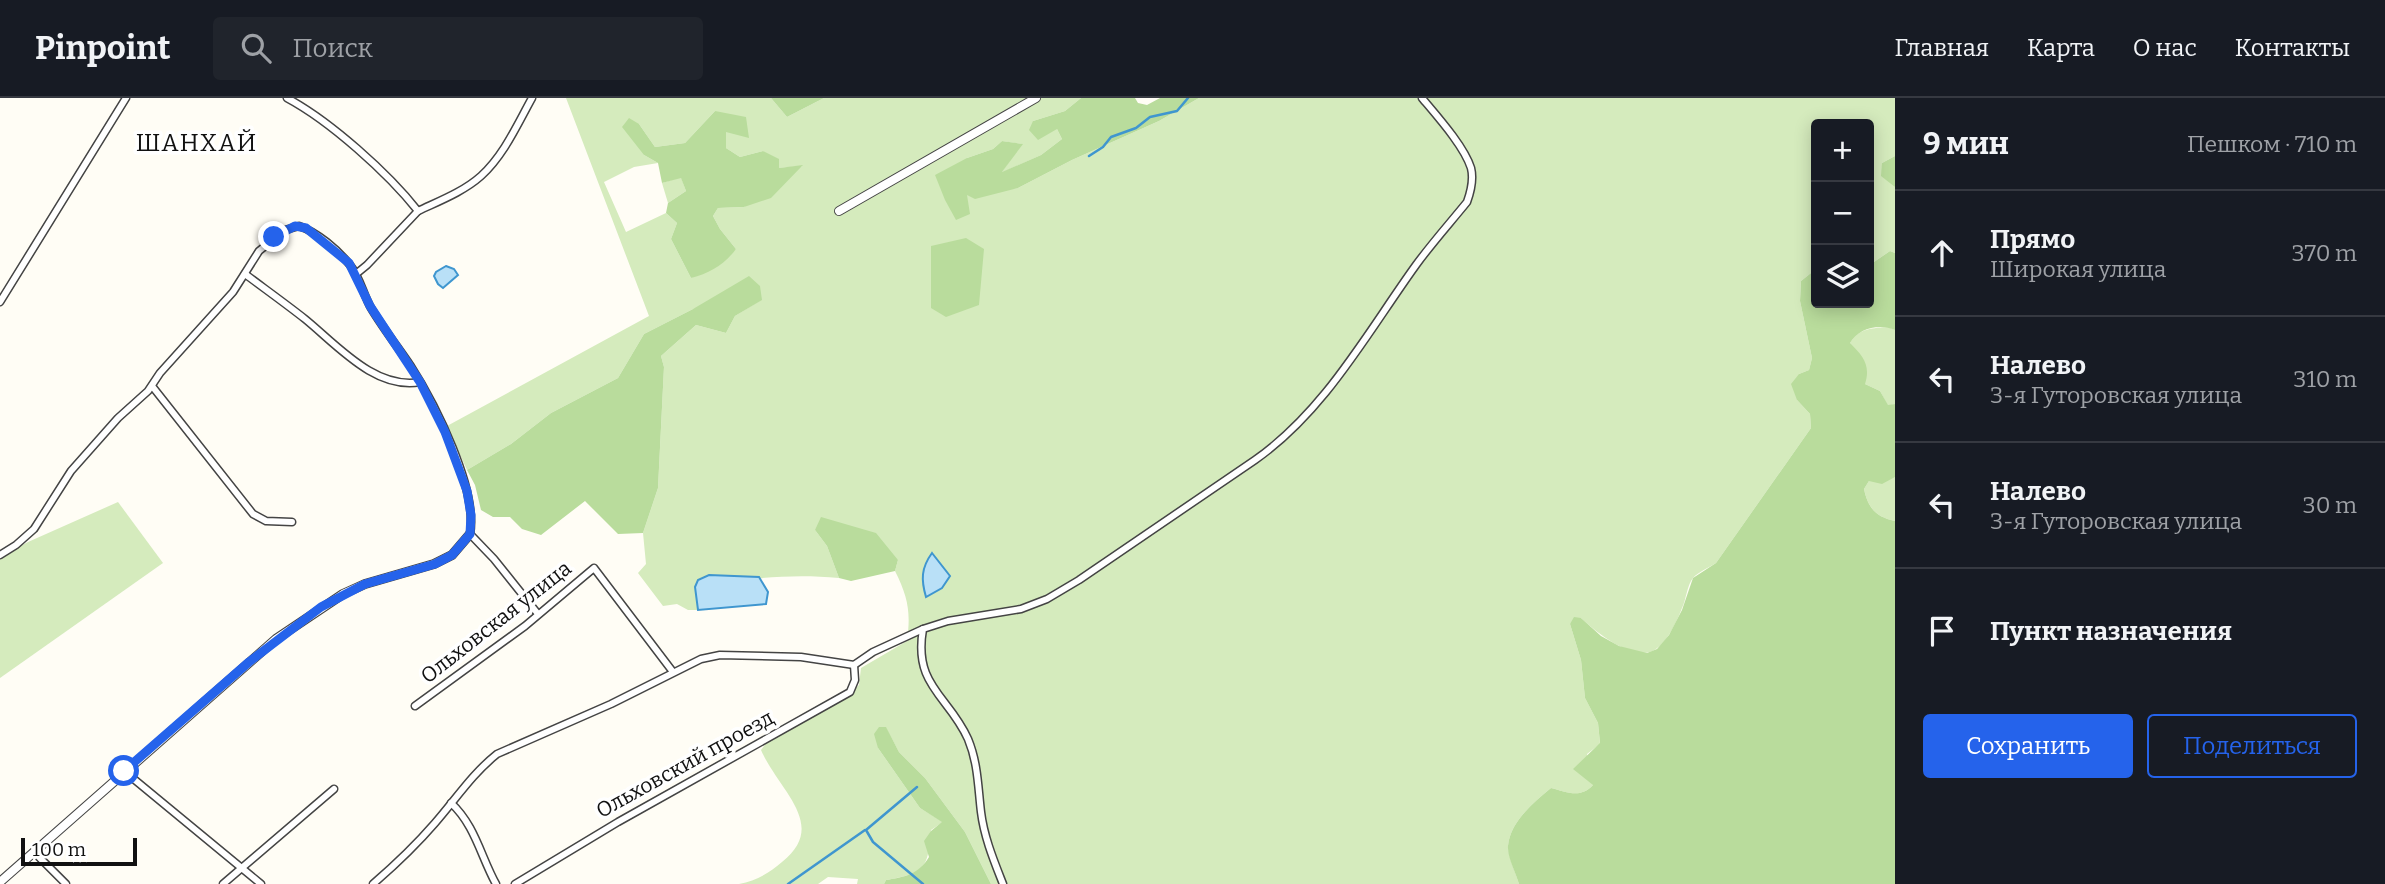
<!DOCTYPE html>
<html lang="ru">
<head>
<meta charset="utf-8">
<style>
	body { margin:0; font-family:Bitter,serif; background:#20242c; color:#f1f3f6 }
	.controls { position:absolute; right:21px; top:21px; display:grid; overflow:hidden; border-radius:7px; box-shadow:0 4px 18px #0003 }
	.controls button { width:63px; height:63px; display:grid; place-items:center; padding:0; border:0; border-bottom:2px solid #363941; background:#171b24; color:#f1f3f6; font:35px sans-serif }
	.scale { position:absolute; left:21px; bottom:18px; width:116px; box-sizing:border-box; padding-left:7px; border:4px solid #111; border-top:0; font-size:19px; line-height:24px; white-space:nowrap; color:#111; -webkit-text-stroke:5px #fff; paint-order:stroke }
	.stop { position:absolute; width:21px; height:21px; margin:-16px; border:5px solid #2563eb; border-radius:50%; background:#fff }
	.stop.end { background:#2563eb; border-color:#fff; box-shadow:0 2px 7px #0008 }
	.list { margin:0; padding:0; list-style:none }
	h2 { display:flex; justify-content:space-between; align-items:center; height:91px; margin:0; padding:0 28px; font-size:30px }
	h2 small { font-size:23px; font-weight:400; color:#9ea1a6 }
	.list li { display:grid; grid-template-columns:46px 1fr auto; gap:21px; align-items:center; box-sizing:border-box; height:126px; padding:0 28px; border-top:2px solid #363941 }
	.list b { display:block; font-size:26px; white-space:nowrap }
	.list p { margin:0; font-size:23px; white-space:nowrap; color:#9ea1a6 }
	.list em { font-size:23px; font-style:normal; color:#9ea1a6 }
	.actions { display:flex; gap:14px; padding:21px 28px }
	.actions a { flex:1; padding:16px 0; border:2px solid #2563eb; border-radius:7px; text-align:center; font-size:24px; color:#2563eb }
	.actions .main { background:#2563eb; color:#fff }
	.icon { flex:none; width:38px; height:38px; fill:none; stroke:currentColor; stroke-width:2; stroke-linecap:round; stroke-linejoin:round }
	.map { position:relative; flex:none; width:1895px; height:786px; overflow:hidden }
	header { display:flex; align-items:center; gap:42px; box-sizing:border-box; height:98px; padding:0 35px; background:#171b24; border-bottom:2px solid #363941 }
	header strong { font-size:33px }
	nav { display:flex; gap:38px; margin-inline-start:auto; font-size:24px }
	.search { width:490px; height:63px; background:#20242c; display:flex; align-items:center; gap:18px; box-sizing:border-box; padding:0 24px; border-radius:7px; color:#9ea1a6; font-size:26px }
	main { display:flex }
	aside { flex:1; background:#171b24 }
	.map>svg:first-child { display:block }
	.green { fill:#d5ebbd; fill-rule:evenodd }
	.forest { fill:#b9dc9c }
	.water { fill:#b9e0f7; stroke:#3f96cf; stroke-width:2 }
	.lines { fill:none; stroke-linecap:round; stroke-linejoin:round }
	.stream { stroke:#3f96cf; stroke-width:2.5 }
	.minor-casing { stroke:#444; stroke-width:9 }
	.tertiary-casing { stroke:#444; stroke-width:10 }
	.minor { stroke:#fff; stroke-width:6 }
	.tertiary { stroke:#fff; stroke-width:8 }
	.route { stroke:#2563eb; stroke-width:9 }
	.labels { text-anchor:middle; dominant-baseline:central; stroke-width:7; stroke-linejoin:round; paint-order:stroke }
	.street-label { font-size:21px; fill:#111; stroke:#fff }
	.quarter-label { font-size:24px; letter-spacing:2px; fill:#111; stroke:#fff }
</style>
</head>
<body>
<header>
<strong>Pinpoint</strong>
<div class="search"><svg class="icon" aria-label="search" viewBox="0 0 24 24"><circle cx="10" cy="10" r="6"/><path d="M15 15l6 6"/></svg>Поиск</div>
<nav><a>Главная</a><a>Карта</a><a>О нас</a><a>Контакты</a></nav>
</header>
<main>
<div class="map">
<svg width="1895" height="786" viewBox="0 0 1895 786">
	<rect width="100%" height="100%" fill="#fffdf5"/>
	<g class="green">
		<path d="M566,0h205l16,19 37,-19h257l-16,13 -32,10 24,8 5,10 -21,16 -40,18 21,-29 -20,-3 -9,8 -26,9v36l51,-6 54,-28 87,-39 40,-23h696v58l-13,7 13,24v66l-5,-2 -16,11 -5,1v-139h-53v145l-15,12 -1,20 12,57 -3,12 -10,4 -2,26 13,14 1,14 -95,135c-6,4 -18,9 -23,15 -6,7 -7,22 -11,30 -5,13 -14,33 -26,41 -21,15 -60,-17 -75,-31l-11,6 11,36 4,38 13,25 2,21 -13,10 6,31c-13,14 -26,7 -42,3 -17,14 -41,34 -43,58 0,11 8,27 11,38h-528l-26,-52 -40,-54 -26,-26 -13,-24 -8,20 42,60 23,14 -12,8c-3,39 -6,43 -45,50l-2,4h-27l1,-5 -30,-2 -10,7h-79c17,-3 30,-11 43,-22 47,-37 -3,-71 -21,-112l6,-8 77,-43 15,-14 2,-17 46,-27c4,-29 1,-44 -12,-70l3,-11 -83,-30 12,16 12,32c-51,-5 -93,1 -144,9l3,23h-10l-11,-6 -14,2 -25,-33 8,-9 -3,-31 15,-45 6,-121 -3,-11 35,-31 30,8 9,-17 26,-16 -68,9 -49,25 -26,44 -67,35 -40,31 -44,26 -20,-44 202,-110zM715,13l11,21v16l14,9 23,-6 16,17 23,-2 -58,41 -26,1 -5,8 7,13 16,20 -45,29 -20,-39 6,-16 -11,-10 -40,19 -22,-50 30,-15 24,-4 -14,-8 -5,-31 16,23 30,-4z"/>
		<path d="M681,79l5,14 -18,12 -6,-20z"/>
		<path d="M1889,229l6,3v74l-7,2 -8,-15 -15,-7 -15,-41c9,-15 23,-15 39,-16z"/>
		<path d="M1895,379v44c-19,-4 -27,-13 -31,-32l5,-8z"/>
		<path d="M118,404l45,61 -163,115v-121l28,-15z"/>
	</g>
	<g class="forest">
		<path d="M771,0h53l-37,19z"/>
		<path d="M1081,0h54l3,5 9,2 13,-7h39l-40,23 -87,39 -54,28 -43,11 -8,-4 3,19 -14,6 -11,-20 -10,-25 32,-17 26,-9 9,-8 21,3 -21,28 39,-17 21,-16 -5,-10 -19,11 -9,-10 4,-9 32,-10z"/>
		<path d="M715,13l31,6 3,21 -23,-6v16l14,9 23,-6 16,8v9l24,-3 -32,33 -27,9 -26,1 -5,8 7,13 16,20c-12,16 -26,24 -45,29l-20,-39 6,-16 -11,-10 2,-10 18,-12 -5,-13 -19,5 -4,-20 -14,-8 -22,-28 7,-9 10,6 16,23 30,-4z"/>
		<path d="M1895,58v31l-14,-11 1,-13z"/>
		<path d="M966,140l18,11 -5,56 -33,12 -15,-9v-62z"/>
		<path d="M1890,153l5,2v77c-15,-7 -37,-2 -45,13 13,13 21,22 15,41l15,7 8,14 7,-1v73l-13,7 -13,-3 -5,8c4,19 12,28 31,32v363h-376c-3,-11 -12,-27 -11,-38 2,-24 26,-44 43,-58 16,4 29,11 42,-3l-20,-16 27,-26 -2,-20 -13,-25 -4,-38 -11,-36 4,-7 7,1 20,18 18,10 28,7 10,-4 12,-14 13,-25 11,-32 23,-15 95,-135 -1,-14 -13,-14 -6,-16 8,-10 10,-4 3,-12 -12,-57 1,-20 15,-12v34h53v-40l5,-1z"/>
		<path d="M749,178l11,10 2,14 -27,16 -9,17 -30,-8 -35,31 3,11 -6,121 -15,45 -25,1 -33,-33 -44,34 -19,-6 -12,-12h-17l-12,-7 -6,-25 -8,-15 44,-26 40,-31 67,-35 26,-44 49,-25z"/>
		<path d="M821,419l55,16 22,27 -3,11 -44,10 -12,-3 -12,-32 -12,-16z"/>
		<path d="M879,629h7l13,25 26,26 40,54 26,52h-107l2,-4c19,-3 33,-6 43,-23l-5,-16 7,-10 11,-9 -22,-14 -42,-60 -4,-14z"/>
	</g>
	<g class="water">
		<path d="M446,168l8,3 4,6 -15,13 -5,-4 -4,-8 2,-4z"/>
		<path d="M932,455l18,23 -8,12 -16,9c-5,-17 -5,-29 6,-44z"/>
		<path d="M709,477l50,2 9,15 -2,12 -68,6 -3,-23 3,-7z"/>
	</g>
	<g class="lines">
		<g class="stream">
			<path d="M1089,58l14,-9 8,-10 25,-9 14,-11 27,-6 11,-13"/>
			<path d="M917,689l-51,43 7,12 50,42"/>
			<path d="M788,786l77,-54"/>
		</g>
		<g class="minor-casing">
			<g id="minor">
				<path d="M287,0c43,23 101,75 131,113l-51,54 -11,9"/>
				<path d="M418,113c21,-10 45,-19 63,-35 23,-21 36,-51 51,-78"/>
				<path d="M245,176c20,15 41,30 60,45 32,26 70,71 115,63"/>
				<path d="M0,204l126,-204"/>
				<path d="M152,288l101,128 13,7 26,1"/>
				<path d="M0,457l16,-10 18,-16 37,-58 47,-53 30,-27 12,-18 73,-81 26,-41 26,-21 14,-4c18,6 39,24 51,39 10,12 13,29 21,43 12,20 26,38 39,57 25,39 68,124 60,169l24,25 44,55"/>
				<path d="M415,608l110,-80 69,-58 79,104"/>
				<path d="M124,673l137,113"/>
				<path d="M451,705c24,22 30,54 45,81"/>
				<path d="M34,754l32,32"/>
				<path d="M223,786l111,-95"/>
				<path d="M373,786c22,-19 43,-39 62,-61 21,-24 37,-49 62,-69l114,-50 90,-45 19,-4 81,2 53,8 19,-13 50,-23"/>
				<path d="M515,786l103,-62 232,-130 5,-12 -1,-15"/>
				<path d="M1003,786c-9,-23 -19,-47 -22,-72 -3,-25 -3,-49 -13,-73 -19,-43 -55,-53 -45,-110l25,-8 73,-12 26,-10 32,-19 176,-120c70,-49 112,-127 161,-195 16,-22 34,-42 51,-63 4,-11 7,-22 4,-34 -7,-22 -34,-52 -49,-70"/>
			</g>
		</g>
		<g class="tertiary-casing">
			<g id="tertiary">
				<path d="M839,113l197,-113"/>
				<path d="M0,784l276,-243 67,-45 22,-10 69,-20 18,-9 18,-21"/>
			</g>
		</g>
		<use href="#minor" class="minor"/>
		<use href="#tertiary" class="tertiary"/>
	</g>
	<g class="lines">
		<path class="route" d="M124,673l125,-109 72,-55 44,-23 70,-20 17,-9 18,-21 1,-19 -4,-24 -22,-59 -25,-50 -50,-76 -21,-43 -43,-35 -11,-2 -21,11"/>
	</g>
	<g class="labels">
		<g class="street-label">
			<text transform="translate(496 524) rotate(-38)">Ольховская улица</text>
			<text transform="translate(685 666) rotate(-29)">Ольховский проезд</text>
		</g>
		<g class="quarter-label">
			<text x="197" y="45">ШАНХАЙ</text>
		</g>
	</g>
</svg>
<div class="controls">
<button>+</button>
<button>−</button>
<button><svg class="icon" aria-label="layers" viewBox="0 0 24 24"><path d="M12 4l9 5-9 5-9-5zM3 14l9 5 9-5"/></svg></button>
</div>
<div class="scale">100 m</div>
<div class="stop" style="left:124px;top:673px"></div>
<div class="stop end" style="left:274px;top:139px"></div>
</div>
<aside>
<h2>9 мин<small>Пешком · 710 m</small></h2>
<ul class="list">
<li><svg class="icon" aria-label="ahead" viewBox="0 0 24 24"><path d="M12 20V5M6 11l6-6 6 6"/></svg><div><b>Прямо</b><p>Широкая улица</p></div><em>370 m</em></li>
<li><svg class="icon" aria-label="left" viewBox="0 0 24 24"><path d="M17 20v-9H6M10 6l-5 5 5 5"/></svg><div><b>Налево</b><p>3-я Гуторовская улица</p></div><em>310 m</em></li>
<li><svg class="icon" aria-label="left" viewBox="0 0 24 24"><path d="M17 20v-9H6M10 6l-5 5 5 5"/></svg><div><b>Налево</b><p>3-я Гуторовская улица</p></div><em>30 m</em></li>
<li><svg class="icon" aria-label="arrive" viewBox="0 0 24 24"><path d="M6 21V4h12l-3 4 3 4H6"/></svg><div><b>Пункт назначения</b></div></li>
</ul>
<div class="actions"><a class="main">Сохранить</a><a>Поделиться</a></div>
</aside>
</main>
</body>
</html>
